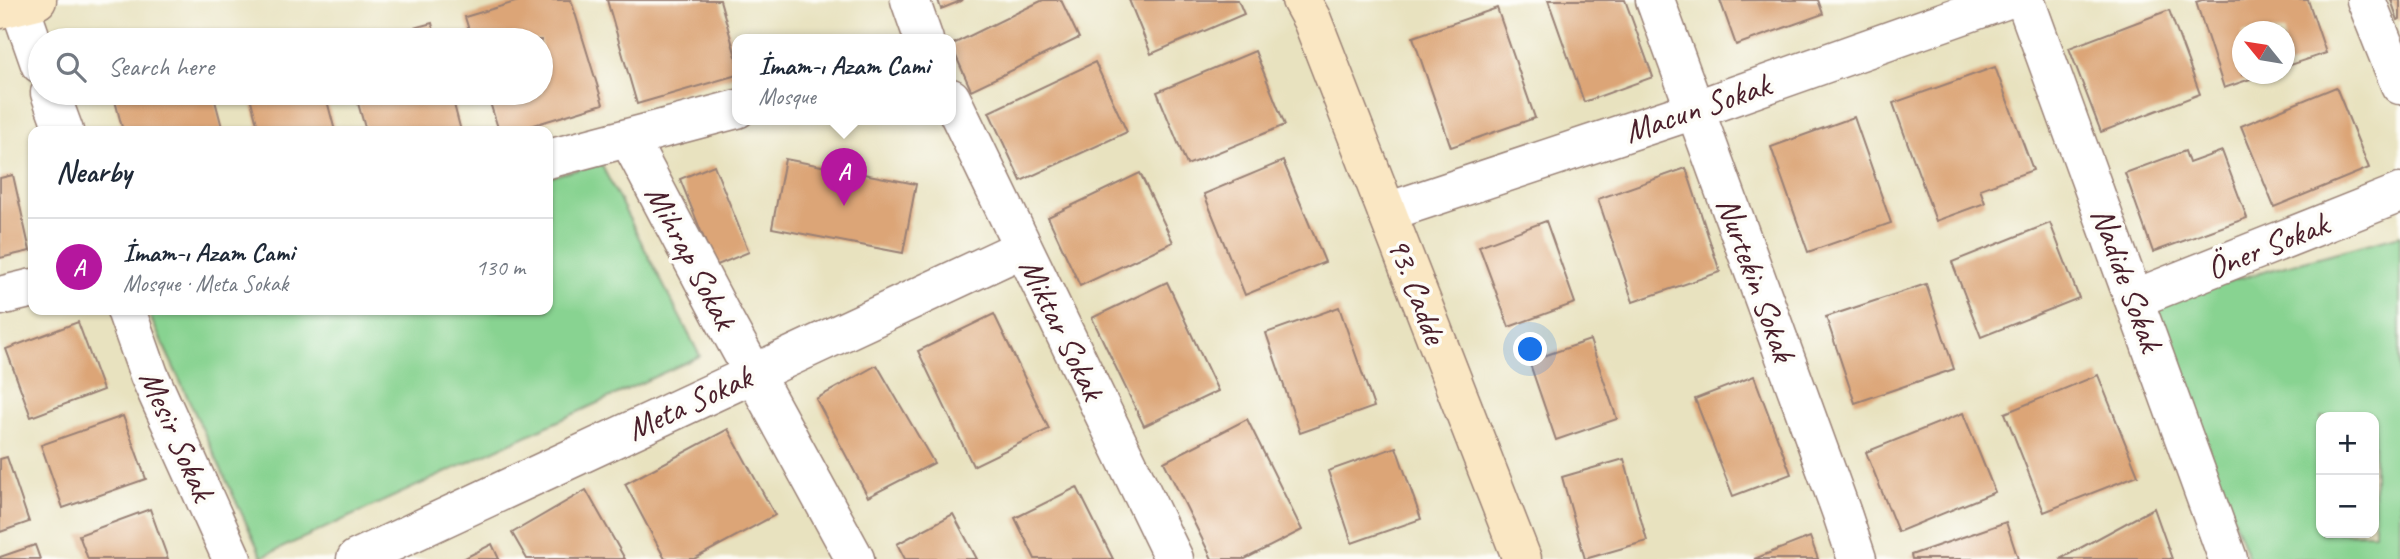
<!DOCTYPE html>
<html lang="en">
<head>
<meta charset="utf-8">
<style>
	body { margin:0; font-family:Caveat,sans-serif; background:#f6f6f7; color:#1f2937 }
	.controls { position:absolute; right:21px; bottom:21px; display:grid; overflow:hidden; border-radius:14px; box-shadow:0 2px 5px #0004 }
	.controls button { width:63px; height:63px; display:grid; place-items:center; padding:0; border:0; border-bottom:2px solid #e0e1e3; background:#fff; color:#1f2937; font:35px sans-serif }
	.compass { position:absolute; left:2232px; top:21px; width:63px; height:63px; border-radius:50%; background:#fff; box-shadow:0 2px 5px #0004; rotate:300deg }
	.you { position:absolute; left:1531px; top:350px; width:24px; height:24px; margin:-18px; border:5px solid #fff; border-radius:50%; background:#1a73e8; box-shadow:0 0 0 10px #1a73e833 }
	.badge { display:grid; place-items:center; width:46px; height:46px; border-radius:50%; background:#b5179e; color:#fff; font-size:23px; font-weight:700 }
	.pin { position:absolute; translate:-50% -58px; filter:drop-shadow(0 2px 4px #0008) }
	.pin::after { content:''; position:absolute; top:37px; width:24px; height:21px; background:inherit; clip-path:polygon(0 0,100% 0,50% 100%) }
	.popup { position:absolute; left:732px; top:34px; width:224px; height:91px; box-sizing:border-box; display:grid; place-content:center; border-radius:14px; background:#fff; filter:drop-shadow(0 2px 5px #0005); font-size:23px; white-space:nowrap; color:#747a83 }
	.popup b { font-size:26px; color:#1f2937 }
	.popup::after { content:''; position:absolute; left:50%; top:100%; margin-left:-14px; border:14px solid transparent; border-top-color:#fff }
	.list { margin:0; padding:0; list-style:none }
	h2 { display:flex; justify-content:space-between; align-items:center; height:91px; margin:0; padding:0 28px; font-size:30px }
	h2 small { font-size:23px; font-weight:400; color:#747a83 }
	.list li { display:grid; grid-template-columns:46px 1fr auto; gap:21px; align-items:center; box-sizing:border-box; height:98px; padding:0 28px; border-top:2px solid #e0e1e3 }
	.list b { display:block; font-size:26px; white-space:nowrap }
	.list p { margin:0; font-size:23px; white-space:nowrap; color:#747a83 }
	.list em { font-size:23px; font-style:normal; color:#747a83 }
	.icon { flex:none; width:38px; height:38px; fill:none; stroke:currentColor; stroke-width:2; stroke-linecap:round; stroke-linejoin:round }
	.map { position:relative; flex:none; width:2400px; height:559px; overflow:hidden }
	.search { position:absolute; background:#fff; box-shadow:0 2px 5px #0004; left:28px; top:28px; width:525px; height:77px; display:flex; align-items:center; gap:18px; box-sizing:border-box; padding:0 24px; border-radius:38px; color:#747a83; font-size:26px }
	.panel { position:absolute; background:#fff; box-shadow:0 2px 5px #0004; left:28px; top:126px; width:525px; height:189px; border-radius:14px }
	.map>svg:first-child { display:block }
	.green { fill:#88d391; stroke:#69795e; stroke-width:2; fill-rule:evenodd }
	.building { fill:#dca577 }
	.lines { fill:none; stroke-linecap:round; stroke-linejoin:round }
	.street-casing { stroke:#998075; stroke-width:41 }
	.secondary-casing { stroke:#998075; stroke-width:41 }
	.street { stroke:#fff; stroke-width:38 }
	.secondary { stroke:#fae7c3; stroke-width:38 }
	.labels { text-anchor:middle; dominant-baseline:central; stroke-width:7; stroke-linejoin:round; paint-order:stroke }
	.street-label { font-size:33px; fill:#4a1f2b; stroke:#fdfcf7 }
</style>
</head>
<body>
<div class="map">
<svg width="2400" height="559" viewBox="0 0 2400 559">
	<rect width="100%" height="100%" fill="#fdfcf7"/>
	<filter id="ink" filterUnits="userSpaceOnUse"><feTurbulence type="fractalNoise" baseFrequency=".0143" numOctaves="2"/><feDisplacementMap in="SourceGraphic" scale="14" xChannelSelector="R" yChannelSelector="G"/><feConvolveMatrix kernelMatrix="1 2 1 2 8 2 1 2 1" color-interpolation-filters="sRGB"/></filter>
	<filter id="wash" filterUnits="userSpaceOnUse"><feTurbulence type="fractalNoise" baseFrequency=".00686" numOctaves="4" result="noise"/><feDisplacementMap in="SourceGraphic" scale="28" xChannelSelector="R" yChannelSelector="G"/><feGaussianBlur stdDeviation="1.57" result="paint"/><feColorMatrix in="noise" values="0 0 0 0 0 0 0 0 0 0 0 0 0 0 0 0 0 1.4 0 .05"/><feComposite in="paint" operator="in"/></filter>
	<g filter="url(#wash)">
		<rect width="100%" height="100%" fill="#e8e2bf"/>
		<g class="green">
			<path d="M601,164l99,192 -438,201 -115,-247h401v-133z"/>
			<path d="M2400,235v324h-151l-93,-242 11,-19zM2321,417h53v116h-53z"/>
		</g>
		<g id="blocks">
			<g class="building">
				<path d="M522,0h49l32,104 -89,27h-15l-12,-38h54v-53h-69l-7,-23z"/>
				<path d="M607,0h113l17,60v15l-100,29z"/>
				<path d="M938,0h25l-22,9z"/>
				<path d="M1043,0h18l18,38 -108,52 -20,-45z"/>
				<path d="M1129,0h109l6,14 -93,40z"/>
				<path d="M1548,0h77l28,77 -69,25z"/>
				<path d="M1720,0h98l5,14 -87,31z"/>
				<path d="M2202,0h106l18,53 -42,14v-35h-42v42h23l-41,14 -28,-86z"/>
				<path d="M2391,0h9v19l-2,1z"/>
				<path d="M1497,8l38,110 -84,29 -38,-110z"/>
				<path d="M2169,10l31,84 -99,38 -32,-84z"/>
				<path d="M432,23l4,17h-63v-1z"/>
				<path d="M1255,51l30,74 -98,40 -30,-73z"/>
				<path d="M1095,62l32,70 -106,49 -32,-69z"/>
				<path d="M1995,67l38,103 -53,19 5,14 -49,18 -43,-118z"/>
				<path d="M2336,87l33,81 -95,39 -33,-81z"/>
				<path d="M113,93h100l10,38h-100z"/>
				<path d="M249,93h76l10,38h-76z"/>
				<path d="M355,93h96l10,38h-95z"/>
				<path d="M1854,117l37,106 -83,29 -37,-105z"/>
				<path d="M2185,151l4,12 33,-12 25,67 -94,34 -28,-79z"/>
				<path d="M785,159l131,25 -13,69 -131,-25z"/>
				<path d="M1283,161l42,101 -80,33 -41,-101z"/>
				<path d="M714,165l35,87 -34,14 -35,-87z"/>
				<path d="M1686,168l34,104 -87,30 -35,-103z"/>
				<path d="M1140,173l33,69 -93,44 -32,-69z"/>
				<path d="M13,175l17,76 -30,7v-80z"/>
				<path d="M1546,221l29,82 -66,24 -30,-81z"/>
				<path d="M2050,223l29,75 -98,39 -29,-75z"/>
				<path d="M1167,282l51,109 -74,35 -52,-108z"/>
				<path d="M1926,284l28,85 -99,34 -29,-86z"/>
				<path d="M1339,307l35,100 -74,26 -34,-100z"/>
				<path d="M994,314l55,115 -76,37 -55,-115z"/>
				<path d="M78,322l25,68 -72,27 -25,-68z"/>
				<path d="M1590,340l27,79 -61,21 -27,-79z"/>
				<path d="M877,365l57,98 -66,34 -52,-98z"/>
				<path d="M2098,375l40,100 -94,37 -39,-99z"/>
				<path d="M1754,376l37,98 -58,22 -38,-97z"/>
				<path d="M1963,413l32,79 -97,40 -32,-80z"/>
				<path d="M123,416l23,63 -83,29 -22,-63z"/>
				<path d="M1247,419l55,111 -57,29h-33l-48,-97z"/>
				<path d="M728,429l47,86 -81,44h-29l-40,-75z"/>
				<path d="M1396,447l25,72 -69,24 -24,-72z"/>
				<path d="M7,457l22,65 -29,10v-73z"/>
				<path d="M1624,459l23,82 -62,18 -23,-82z"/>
				<path d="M1077,487l36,72h-78l-20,-41z"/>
				<path d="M586,490l39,69h-98l-15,-26z"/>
				<path d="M2154,508l18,51h-112z"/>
				<path d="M150,509l18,50h-80l-9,-24z"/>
				<path d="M953,514l24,45h-72l-8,-15z"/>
				<path d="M2006,522l12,37h-106l-1,-4z"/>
				<path d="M1810,537l8,22h-64z"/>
				<path d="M492,544l7,15h-36z"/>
				<path d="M35,545l5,14h-40v-2z"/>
			</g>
		</g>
	</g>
	<g filter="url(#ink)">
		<use href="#blocks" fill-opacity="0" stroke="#998075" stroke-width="2"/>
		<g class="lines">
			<g class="street-casing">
				<g id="street">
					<path d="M910,0l14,40"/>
					<path d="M1655,0l186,511 16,48"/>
					<path d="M2025,0l203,559"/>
					<path d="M2366,0l34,85"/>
					<path d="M19,4l21,60"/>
					<path d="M50,93l14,38"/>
					<path d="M951,98l223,461"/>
					<path d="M629,139l92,175 134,245"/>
					<path d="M548,159l189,-50"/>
					<path d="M1387,212l307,-102 311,-110"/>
					<path d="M0,296l33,-8"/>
					<path d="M2134,299l266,-106"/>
					<path d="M126,310l23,65 83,184"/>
					<path d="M356,559l667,-311"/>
				</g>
			</g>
			<g class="secondary-casing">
				<g id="secondary">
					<path d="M1301,0l11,20 210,539"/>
					<path d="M0,9l37,-9"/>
				</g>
			</g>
			<use href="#street" class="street"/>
			<use href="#secondary" class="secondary"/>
		</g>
	</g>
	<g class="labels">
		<g class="street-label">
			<text transform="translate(1697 108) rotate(-19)">Macun Sokak</text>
			<text transform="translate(2267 246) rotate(-22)">Öner Sokak</text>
			<text transform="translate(691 257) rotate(62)">Mihrap Sokak</text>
			<text transform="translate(1756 279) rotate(70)">Nurtekin Sokak</text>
			<text transform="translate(2127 279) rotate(70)">Nadide Sokak</text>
			<text transform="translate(1417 290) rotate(69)">93. Cadde</text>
			<text transform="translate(1062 329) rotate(64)">Miktar Sokak</text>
			<text transform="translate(689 403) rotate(-25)">Meta Sokak</text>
			<text transform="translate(177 435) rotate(66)">Mesir Sokak</text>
		</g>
	</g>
</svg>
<div class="controls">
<button>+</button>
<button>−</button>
</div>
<svg class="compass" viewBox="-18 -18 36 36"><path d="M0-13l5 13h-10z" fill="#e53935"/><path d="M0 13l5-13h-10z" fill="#747a83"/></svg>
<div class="you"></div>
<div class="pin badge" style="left:844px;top:206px">A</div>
<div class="popup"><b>İmam-ı Azam Cami</b>Mosque</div>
<div class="search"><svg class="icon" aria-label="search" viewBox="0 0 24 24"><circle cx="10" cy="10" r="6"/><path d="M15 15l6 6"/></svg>Search here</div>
<section class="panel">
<h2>Nearby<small></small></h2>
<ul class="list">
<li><span class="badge">A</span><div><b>İmam-ı Azam Cami</b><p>Mosque · Meta Sokak</p></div><em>130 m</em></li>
</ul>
</section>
</div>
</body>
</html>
